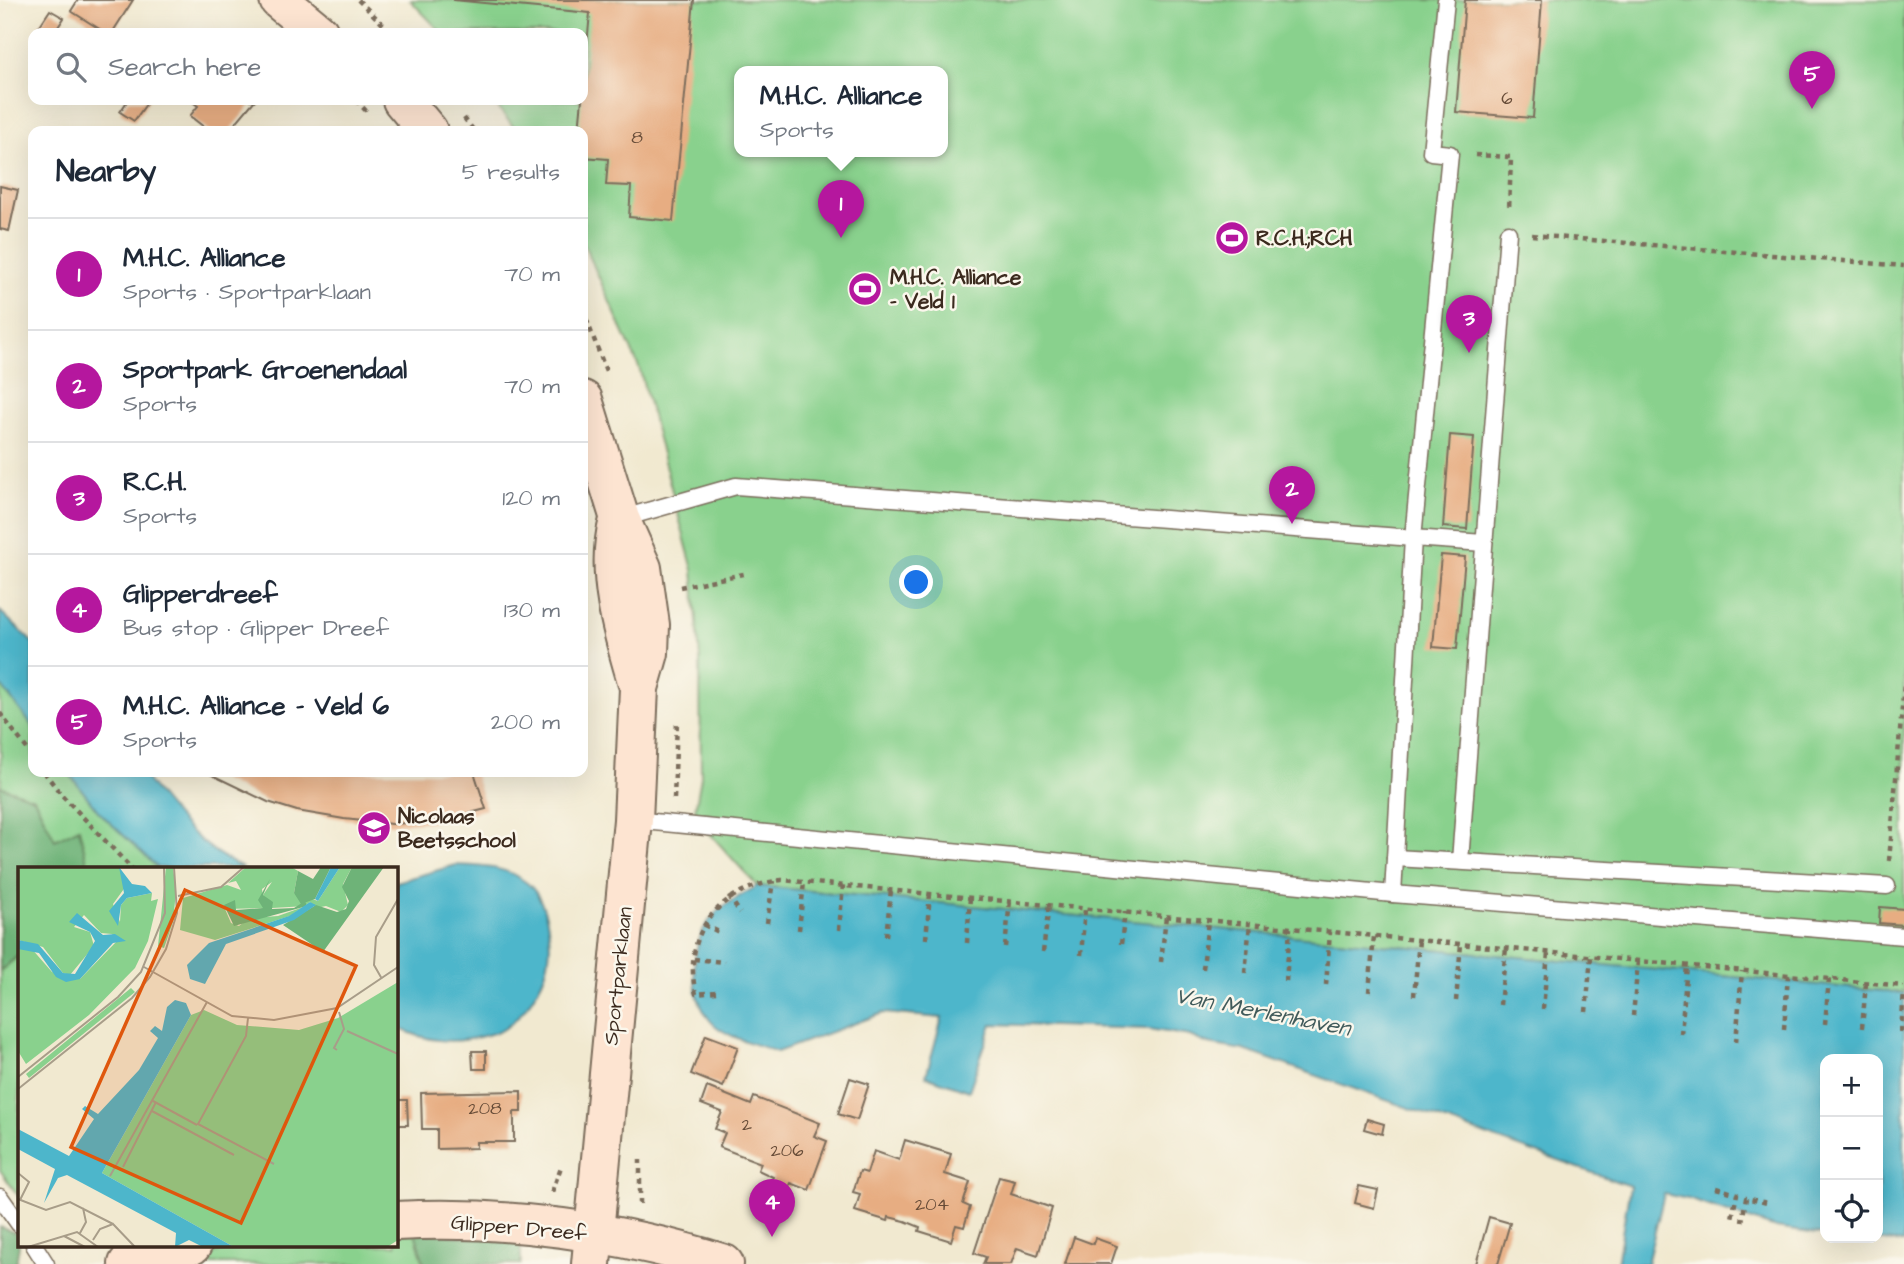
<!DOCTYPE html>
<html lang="en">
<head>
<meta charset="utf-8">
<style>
	body { margin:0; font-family:"Architects Daughter",sans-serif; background:#f6f6f7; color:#1f2937 }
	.controls { position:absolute; right:21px; bottom:21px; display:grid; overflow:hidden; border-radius:14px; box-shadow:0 7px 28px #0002 }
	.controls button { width:63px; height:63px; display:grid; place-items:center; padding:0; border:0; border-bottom:2px solid #e0e1e3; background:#fff; color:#1f2937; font:35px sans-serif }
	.you { position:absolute; left:917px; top:583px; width:24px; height:24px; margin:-18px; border:5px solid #fff; border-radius:50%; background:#1a73e8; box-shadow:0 0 0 10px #1a73e833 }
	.badge { display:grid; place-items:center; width:46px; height:46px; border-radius:50%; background:#b5179e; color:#fff; font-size:23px; font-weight:700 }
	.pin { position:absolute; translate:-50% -58px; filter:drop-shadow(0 2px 4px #0008) }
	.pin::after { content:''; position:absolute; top:37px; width:24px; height:21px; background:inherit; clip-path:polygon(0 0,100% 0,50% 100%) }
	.popup { position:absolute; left:734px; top:66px; width:214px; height:91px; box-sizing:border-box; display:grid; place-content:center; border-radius:14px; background:#fff; filter:drop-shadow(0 2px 5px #0005); font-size:23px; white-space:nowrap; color:#747a83 }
	.popup b { font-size:26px; color:#1f2937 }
	.popup::after { content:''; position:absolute; left:50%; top:100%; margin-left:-14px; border:14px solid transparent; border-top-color:#fff }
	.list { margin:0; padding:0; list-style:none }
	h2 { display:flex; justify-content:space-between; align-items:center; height:91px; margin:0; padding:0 28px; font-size:30px }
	h2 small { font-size:23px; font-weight:400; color:#747a83 }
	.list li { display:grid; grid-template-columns:46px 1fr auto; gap:21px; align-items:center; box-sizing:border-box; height:112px; padding:0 28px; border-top:2px solid #e0e1e3 }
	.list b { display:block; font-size:26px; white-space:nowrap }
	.list p { margin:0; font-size:23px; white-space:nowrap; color:#747a83 }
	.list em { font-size:23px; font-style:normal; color:#747a83 }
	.icon { flex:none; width:38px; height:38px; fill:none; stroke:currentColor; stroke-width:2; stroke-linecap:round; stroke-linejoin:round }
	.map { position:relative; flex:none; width:1904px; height:1264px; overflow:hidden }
	.search { position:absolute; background:#fff; box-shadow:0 7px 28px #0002; left:28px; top:28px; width:560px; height:77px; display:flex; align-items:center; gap:18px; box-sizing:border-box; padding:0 24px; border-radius:14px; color:#747a83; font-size:26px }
	.panel { position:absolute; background:#fff; box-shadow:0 7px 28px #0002; left:28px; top:126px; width:560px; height:651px; border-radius:14px }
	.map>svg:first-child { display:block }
	.green { fill:#89d18d; stroke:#627e56; stroke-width:2; fill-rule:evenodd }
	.forest { fill:#6eb378; stroke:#546e4b; stroke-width:2 }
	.water { fill:#4db6cb; stroke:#447074; stroke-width:2 }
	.building { fill:#e7ad82 }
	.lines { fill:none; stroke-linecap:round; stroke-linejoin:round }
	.lane-casing { stroke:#7b6d5c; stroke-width:19 }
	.secondary-casing { stroke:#7b6d5c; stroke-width:42 }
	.path { stroke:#7b6d5c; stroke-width:4.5; stroke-dasharray:5 5; stroke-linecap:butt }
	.lane { stroke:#fff; stroke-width:16 }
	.secondary { stroke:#fde4d1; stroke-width:38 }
	.labels { text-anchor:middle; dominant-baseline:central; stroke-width:5; stroke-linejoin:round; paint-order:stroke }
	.number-label { font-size:18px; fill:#664b37 }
	.poi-label { font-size:21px; font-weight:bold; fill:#3b2a1e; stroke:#fbf7ec; text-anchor:start }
	.street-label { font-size:21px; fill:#3b2a1e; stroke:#fbf7ec }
	.water-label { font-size:23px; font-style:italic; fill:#415b5b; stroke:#fbf7ec }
	.inset-road { fill:none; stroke:#a89d89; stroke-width:2 }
	.view { fill:#df570d; fill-opacity:0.15; stroke:#df570d; stroke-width:3.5 }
	.inset-edge { fill:none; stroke:#3b2a1e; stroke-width:3.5 }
</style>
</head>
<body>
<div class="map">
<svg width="1904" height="1264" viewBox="0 0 1904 1264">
	<rect width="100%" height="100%" fill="#fbf7ec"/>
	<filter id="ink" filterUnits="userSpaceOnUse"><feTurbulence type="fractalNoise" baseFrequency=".0143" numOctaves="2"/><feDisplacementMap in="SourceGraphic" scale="14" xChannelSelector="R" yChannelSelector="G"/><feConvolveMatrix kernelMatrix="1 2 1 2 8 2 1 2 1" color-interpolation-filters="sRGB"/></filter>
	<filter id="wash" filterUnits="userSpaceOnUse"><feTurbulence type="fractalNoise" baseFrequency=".00686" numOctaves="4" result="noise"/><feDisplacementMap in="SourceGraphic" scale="28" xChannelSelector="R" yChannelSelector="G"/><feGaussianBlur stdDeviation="1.57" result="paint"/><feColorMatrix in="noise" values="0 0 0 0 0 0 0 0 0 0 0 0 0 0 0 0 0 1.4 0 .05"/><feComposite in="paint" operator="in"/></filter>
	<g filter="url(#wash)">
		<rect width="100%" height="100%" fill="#f1e9d0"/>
		<g class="green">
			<path d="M410,0h1494v993l-1147,-107 -63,-70 7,-39 -1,-118 -7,-89 -54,-203 -56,-125v-111h-66l-25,-31h91v-67h-141zM740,72h202v80h-202z"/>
			<path d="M0,684l33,43v45h35l31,40 59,56h-71l1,-3 -33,-25 -21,-42 -33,-10z"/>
			<path d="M19,955v242l-19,-27v-199z"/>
			<path d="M415,1232l9,32h-246l54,-16 30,-3h134v-12z"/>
		</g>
		<g class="forest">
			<path d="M0,786l34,12 21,42 24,-12 9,38 -1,3h-68v86l-19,16z"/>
			<path d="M0,1227l16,6 3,12 -3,19h-16z"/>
			<path d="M415,1232l106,10v22h-97z"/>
		</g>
		<g class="water">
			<path d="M0,611l33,32v84l-33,-43z"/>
			<path d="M68,772h73c28,38 58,76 102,96h-85l-59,-56z"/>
			<path d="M456,865c26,1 50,1 71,18 20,16 26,56 21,80 -4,22 -26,54 -44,66 -6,4 -15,5 -21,7 -32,9 -57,5 -87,-9v-145z"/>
			<path d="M757,886l1147,107v250l-56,-5h30v-179h-53v176l-49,-7 -88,-29 -24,-5 -17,70h-30l13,-78 -386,-136 -36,-6 -18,-8 -41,-7 -157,-5 -23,67 -43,-15 16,-58 -59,-5 -106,39c-20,-8 -55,-15 -68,-33 -20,-26 -19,-72 0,-98 11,-16 32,-25 48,-35z"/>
		</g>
		<g id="blocks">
			<g class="building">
				<path d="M78,0h55l-21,33h-6l-35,-22z"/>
				<path d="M453,0h241l-21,221 -44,-4 2,-31 -25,-1 2,-26 -25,-2v-26h-4l11,-118z"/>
				<path d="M1465,0h77l-9,118 -77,-6z"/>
				<path d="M50,10l14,8 -10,15h-19z"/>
				<path d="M128,100h21l-15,21 -14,-9z"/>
				<path d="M190,100h65l-26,31h-20l-19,-15 8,-10z"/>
				<path d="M0,186l18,4 -9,41 -9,-2z"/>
				<path d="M1450,435l24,2 -7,92 -24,-2z"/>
				<path d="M1441,555l24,2 -8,92 -24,-2z"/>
				<path d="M211,772h263l12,37 -47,12 -47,3 -48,-5 -47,-8 -29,-9 -58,-28z"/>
				<path d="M1880,907l24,2v16l-25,-2z"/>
				<path d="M706,1035l32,12 -15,40 -32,-13z"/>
				<path d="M472,1051h14v18h-13z"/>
				<path d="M850,1078l19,6 -12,36 -19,-6z"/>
				<path d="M707,1087l44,18 3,-8 66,26 -6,13 13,5 -18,49 -18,-7 -2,5 -18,-6 2,-5 -15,-7 3,-7 -42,-16 6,-14 -10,-4 7,-17 -21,-8z"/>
				<path d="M521,1091v21h-7v30h-38v6l-39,1v-20h-15l-1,-36z"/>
				<path d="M396,1100h11l1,25h-12z"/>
				<path d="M1367,1119l17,5 -2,10 -18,-5z"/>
				<path d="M905,1140l46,14 -6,20 25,8 -7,22 7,3 -6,20 -8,-2 -5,16 -32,-10 1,-4 -15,-6 -16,-4 -1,4 -33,-10 5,-17 -7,-2 7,-21 7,2 7,-22 25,9z"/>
				<path d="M999,1177l16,4 -4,13 41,14 -14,47 -21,-7 -6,16h-28l3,-7 -12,-4z"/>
				<path d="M1359,1186l19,4 -4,18 -19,-5z"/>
				<path d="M1489,1217l21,6 -12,41h-22z"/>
				<path d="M1074,1237l19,7 2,-6 22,8 -6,18h-46z"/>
			</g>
		</g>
	</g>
	<g filter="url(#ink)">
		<use href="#blocks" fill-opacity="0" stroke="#7b6d5c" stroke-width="2"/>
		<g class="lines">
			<g class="lane-casing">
				<g id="lane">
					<path d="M620,519l116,-33 677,52 37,-384 -19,-2 15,-152"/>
					<path d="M633,820l760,74 511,42"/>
					<path d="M1395,858l492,28"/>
					<path d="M1460,861l48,-628"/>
					<path d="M1393,894l20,-356 71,5"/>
					<path d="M0,1197l19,27"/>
					<path d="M34,1245l12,19"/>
				</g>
			</g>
			<g class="secondary-casing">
				<g id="secondary">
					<path d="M279,0l40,33"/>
					<path d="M402,100l26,31"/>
					<path d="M583,400l37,119 22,49 8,57 -1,28 -10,35 -6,132 -42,444"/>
					<path d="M618,524c-13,50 5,110 19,157"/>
					<path d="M396,1221c109,-6 223,10 328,43"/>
					<path d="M128,1264l36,-14 28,-5"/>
				</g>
			</g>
			<g class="path">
				<path d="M358,0l34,33"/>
				<path d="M356,100l11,12"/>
				<path d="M464,118l10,13"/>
				<path d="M1475,155l36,2 -2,53"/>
				<path d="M1532,235l372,31"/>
				<path d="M583,310l23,61"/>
				<path d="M680,587l68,-14"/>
				<path d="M0,713l33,44"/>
				<path d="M44,772l17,22 71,75"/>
				<path d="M674,799l3,-78"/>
				<path d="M1889,861l15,-177"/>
				<path d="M729,896l11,17"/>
				<path d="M767,923l6,-42"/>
				<path d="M704,925l17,8"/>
				<path d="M799,930l5,-48"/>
				<path d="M839,930l4,-45"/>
				<path d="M886,936l5,-46"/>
				<path d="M926,939l4,-45"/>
				<path d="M967,943l3,-46"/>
				<path d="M1121,944l4,-32"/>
				<path d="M1005,947l5,-46"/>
				<path d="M1043,952l6,-47"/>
				<path d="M1081,955l4,-46"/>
				<path d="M694,959l30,3"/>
				<path d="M1161,962l5,-46"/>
				<path d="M1203,969l5,-49"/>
				<path d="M1245,973l5,-49"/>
				<path d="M1286,981l4,-53"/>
				<path d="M1326,985l4,-53"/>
				<path d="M716,992l-20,2c-15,-63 26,-107 86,-114l1122,106"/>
				<path d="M1369,992l5,-56"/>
				<path d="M1414,996l5,-56"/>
				<path d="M1456,1001l5,-57"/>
				<path d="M1500,1005l6,-57"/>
				<path d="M1543,1009l5,-56"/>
				<path d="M1586,1012l5,-55"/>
				<path d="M1633,1016l5,-55"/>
				<path d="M1825,1024l4,-45"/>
				<path d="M1862,1028l4,-45"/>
				<path d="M1784,1029l4,-54"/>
				<path d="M1901,1032l3,-40"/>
				<path d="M1681,1034l6,-68"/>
				<path d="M1736,1042l6,-71"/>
				<path d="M1716,1188l21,6 -5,24"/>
				<path d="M552,1192l10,-28"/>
				<path d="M640,1204v-44"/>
				<path d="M1742,1222l4,-24 21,5"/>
			</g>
			<use href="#lane" class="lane"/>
			<use href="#secondary" class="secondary"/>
		</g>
	</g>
	<defs>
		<g id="stadium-disc" transform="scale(1.75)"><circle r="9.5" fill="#b5179e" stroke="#fbf7ec"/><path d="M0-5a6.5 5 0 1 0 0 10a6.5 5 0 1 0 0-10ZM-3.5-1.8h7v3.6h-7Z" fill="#fff"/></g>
		<g id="school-disc" transform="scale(1.75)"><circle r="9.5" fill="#b5179e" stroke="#fbf7ec"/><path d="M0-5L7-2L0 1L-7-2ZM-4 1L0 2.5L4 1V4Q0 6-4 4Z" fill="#fff"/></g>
	</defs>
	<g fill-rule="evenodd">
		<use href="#stadium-disc" x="1232" y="238"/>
		<use href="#stadium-disc" x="865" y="289"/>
		<use href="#school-disc" x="374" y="828"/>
	</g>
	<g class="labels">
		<g class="number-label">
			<text x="1507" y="98">6</text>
			<text x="637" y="137">8</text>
			<text x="485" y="1108">208</text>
			<text x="747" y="1124">2</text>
			<text x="787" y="1150">206</text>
			<text x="932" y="1204">204</text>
		</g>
		<g class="poi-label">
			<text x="1256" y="238">R.C.H.;RCH</text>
			<text x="890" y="277">M.H.C. Alliance<tspan x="890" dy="24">- Veld 1</tspan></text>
			<text x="398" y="816">Nicolaas<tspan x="398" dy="24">Beetsschool</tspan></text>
		</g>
		<g class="street-label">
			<text transform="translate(618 976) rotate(-84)">Sportparklaan</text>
			<text transform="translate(519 1228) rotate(5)">Glipper Dreef</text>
		</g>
		<g class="water-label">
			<text transform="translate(1263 1012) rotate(11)">Van Merlenhaven</text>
		</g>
	</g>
	<g transform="translate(18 867)">
		<rect width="380" height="380" fill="#f1e9d0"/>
		<path d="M0,0h101l7,19 -13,18 7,18 1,-17 6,-7 25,-5 -1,8 7,-2 -10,42 -13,27 -46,47 -63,49 -8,-13v-102l13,-1 21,24 28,7 37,-38 -5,-7 -11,-1 -17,-18 -10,12 16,5 4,14 -24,29 -7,-2 -20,-26 -25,-7zM148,0h7l3,24 -3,31 -9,26 -6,-2zM228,0h45l7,4 -4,22 24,8 22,-34h12l-9,17 5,21 -7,7 -15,-6 -10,2 -6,-6 -20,14 -75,24 -35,-10 3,-32 44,-13 14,5 -5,-9 -8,2zM254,15l-9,13 9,13 34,-2 -28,10 -29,2 -10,8 -8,-3 -6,-14 39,-1 -2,-19zM380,115v258l-11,7h-153l-132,-74 89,-158 13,-5 33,15 62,5 39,-12zM113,121l4,4 -106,86 -3,-4z" fill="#89d18d" fill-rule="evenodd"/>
		<path d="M303,0h10l-16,32 -14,5 -7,-11 4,-22 15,8zM334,0h32l-61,85 -40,-27 33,-20 21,7 9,-3 3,-8 -7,-14zM252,12l-7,16 10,7 -1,7 22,-1 11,-7 2,5 -73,20 -10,-21 11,-5 1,10 27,-2 -5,-8z" fill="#6eb378"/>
		<path d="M101,0l13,17 13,2 7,7 -25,5 -6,7 -3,21 -9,-15 15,-18zM313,0h9l-22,34 -3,-2zM292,35l6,3 -22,15 -68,24 -21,40 -15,-5 -3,-14 22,-22 80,-27zM59,46l26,22 12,-1 11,7 -13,2 -33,36 -14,3 -10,-5 -17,-24 -21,-4v-9l20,4 25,29 12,1 20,-33 -5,-9 -21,-10zM157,133l11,3 5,12 -89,158 132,74h-31l-14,-7 -14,7 1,-14 -109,-58 -9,3 -14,25 11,-34 -37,-20v-20l51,27 25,-37 -12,-10 3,-3 13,8 41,-44 19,-32 -8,-7 5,-5 7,5 5,-24z" fill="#4db6cb"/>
		<path class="inset-road" d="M160,29l43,-9 23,-20M126,100l88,49 42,4 63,-12 61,-41M364,112l-8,-14 2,-28 22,-38M230,151l-2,18 -48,88 76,40M329,164l51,23M319,183l-3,-2 10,-19 -5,-17M0,210l100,-80 23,-25 24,-59 -1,-46M0,222l114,-91 18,-21 16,-28 11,-36 -3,-46M135,234l44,24M134,244l82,44M105,300l33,-65M0,306l11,9 -9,18M92,309l97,-174M0,332l28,11 24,-8 43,22M62,366l6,-11 -3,-14M46,369l21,11M75,373l7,-11 13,-5 22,23M10,380l49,-15 21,15"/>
		<path class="view" d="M167,23l171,76 -115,257 -170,-76z"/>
		<rect width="380" height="380" class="inset-edge"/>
	</g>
</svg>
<div class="controls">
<button>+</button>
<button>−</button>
<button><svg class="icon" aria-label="locate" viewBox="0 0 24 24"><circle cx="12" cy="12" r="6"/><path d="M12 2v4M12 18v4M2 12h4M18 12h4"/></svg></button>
</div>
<div class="you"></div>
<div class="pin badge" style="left:841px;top:238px">1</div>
<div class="popup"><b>M.H.C. Alliance</b>Sports</div>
<div class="pin badge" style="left:1292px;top:524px">2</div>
<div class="pin badge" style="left:1469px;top:353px">3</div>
<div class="pin badge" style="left:772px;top:1237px">4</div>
<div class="pin badge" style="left:1812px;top:109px">5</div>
<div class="search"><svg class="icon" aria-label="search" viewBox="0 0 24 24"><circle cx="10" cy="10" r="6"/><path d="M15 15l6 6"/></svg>Search here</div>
<section class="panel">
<h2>Nearby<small>5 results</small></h2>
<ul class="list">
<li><span class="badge">1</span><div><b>M.H.C. Alliance</b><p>Sports · Sportparklaan</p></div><em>70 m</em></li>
<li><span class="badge">2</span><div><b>Sportpark Groenendaal</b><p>Sports</p></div><em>70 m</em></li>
<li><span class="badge">3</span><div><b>R.C.H.</b><p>Sports</p></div><em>120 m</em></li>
<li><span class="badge">4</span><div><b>Glipperdreef</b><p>Bus stop · Glipper Dreef</p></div><em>130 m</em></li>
<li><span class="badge">5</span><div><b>M.H.C. Alliance - Veld 6</b><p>Sports</p></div><em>200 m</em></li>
</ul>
</section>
</div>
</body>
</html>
